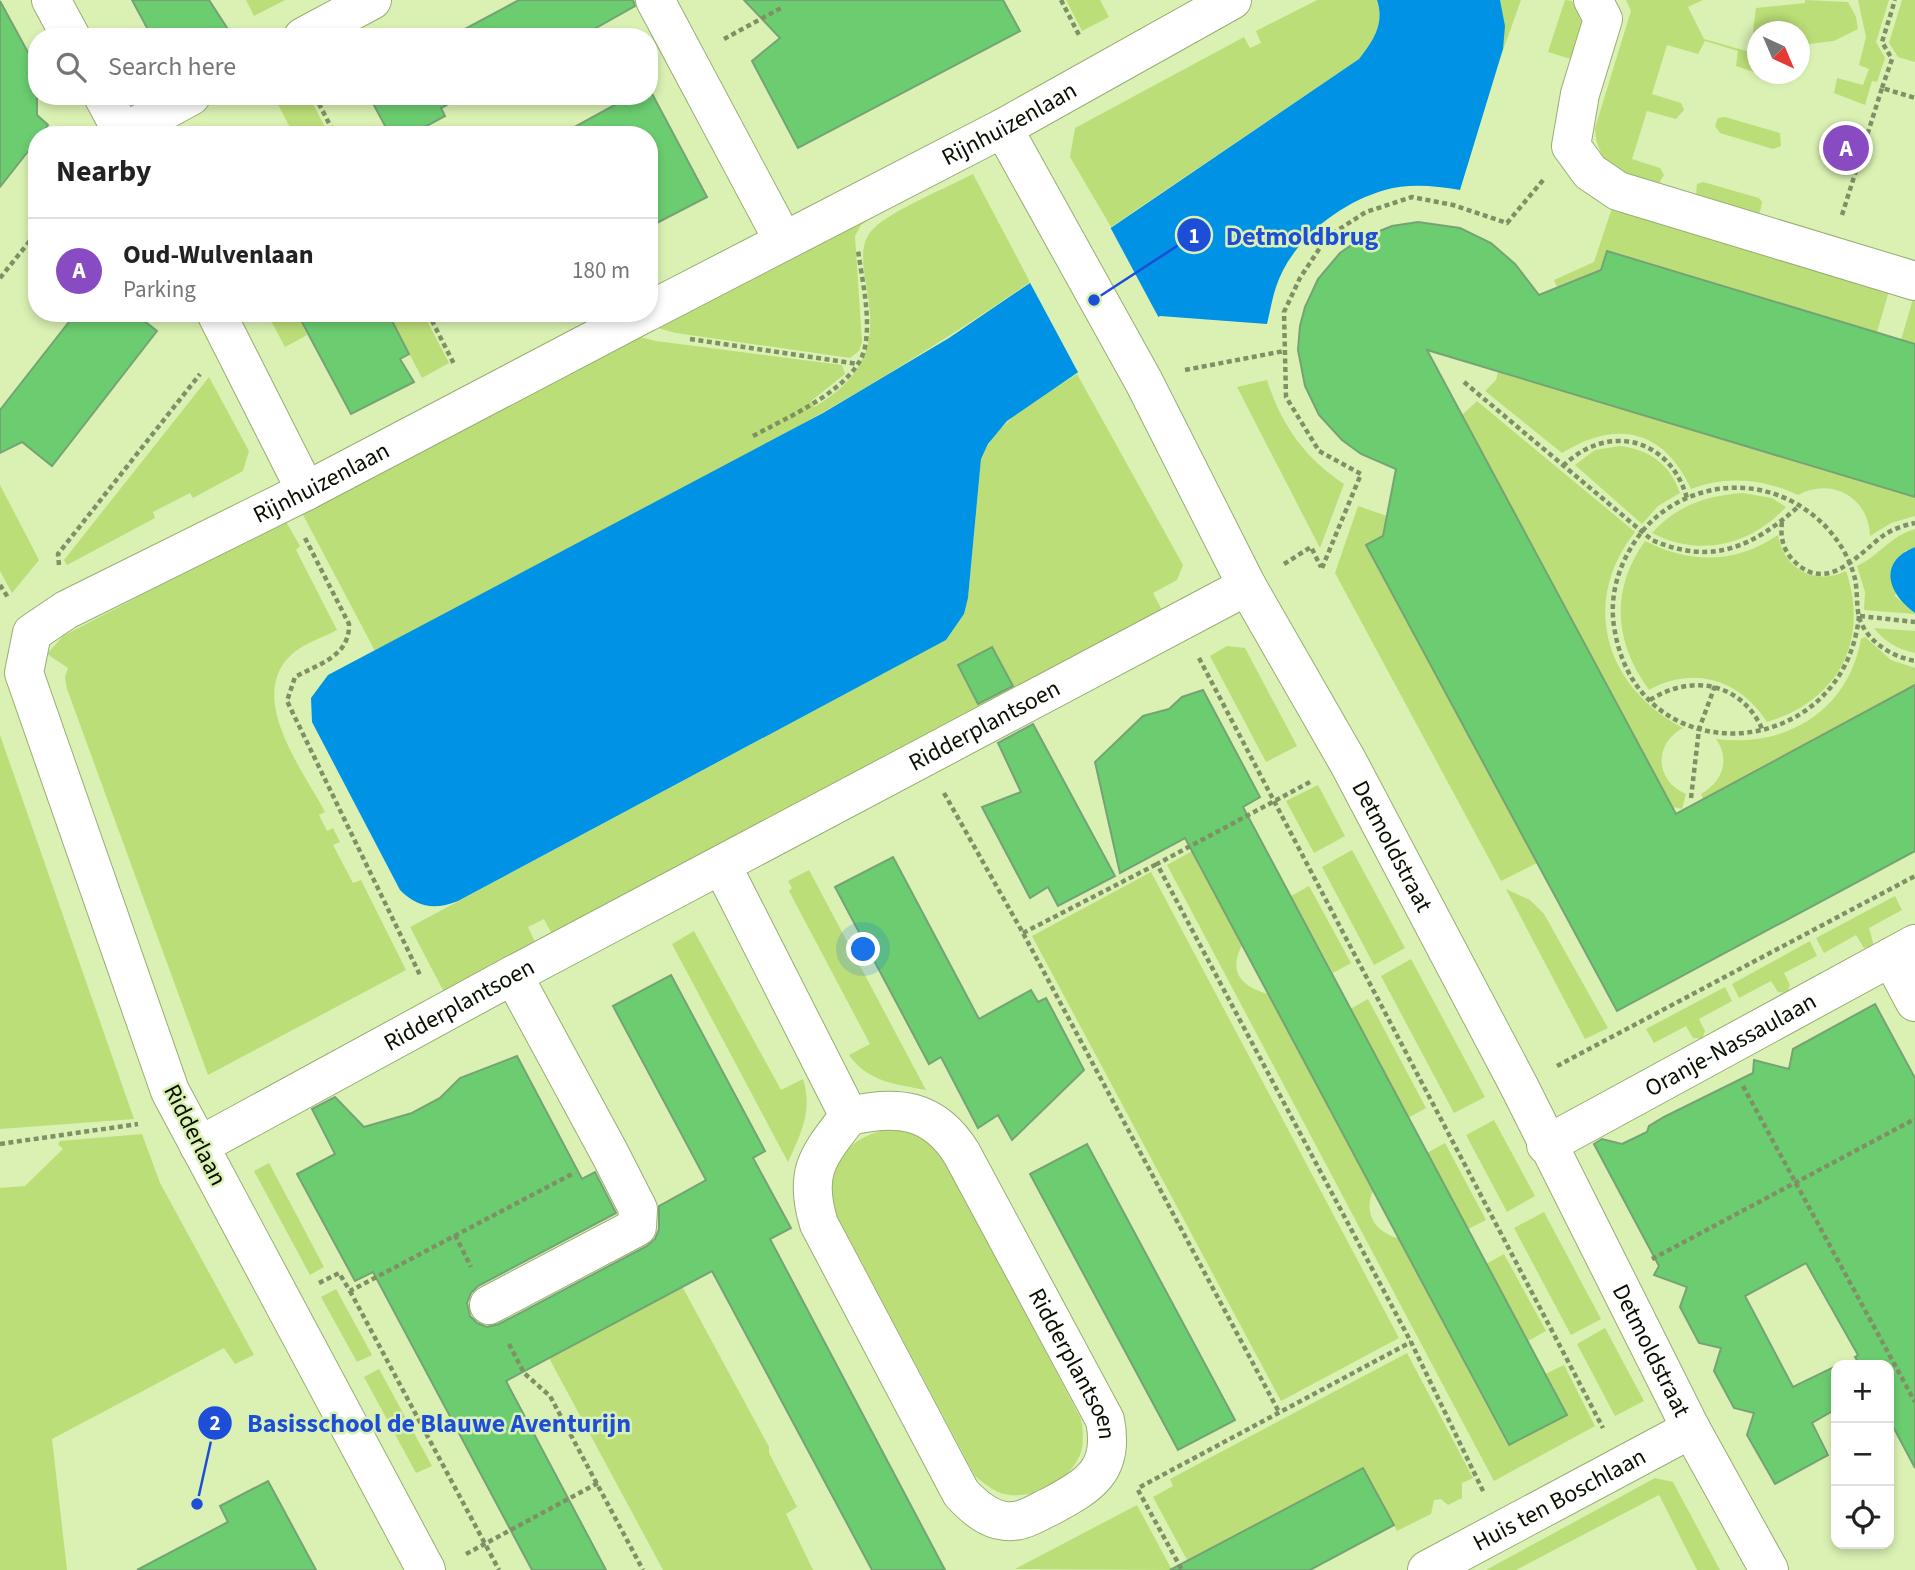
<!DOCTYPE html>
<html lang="en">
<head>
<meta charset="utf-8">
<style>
	body { margin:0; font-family:"Source Sans 3",sans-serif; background:#f6f6f6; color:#222 }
	.controls { position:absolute; right:21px; bottom:21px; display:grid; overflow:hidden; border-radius:14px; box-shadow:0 4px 10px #0003 }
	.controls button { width:63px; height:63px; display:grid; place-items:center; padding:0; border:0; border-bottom:2px solid #e0e0e0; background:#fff; color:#222; font:35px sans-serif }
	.compass { position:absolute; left:1747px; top:21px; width:63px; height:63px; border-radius:50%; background:#fff; box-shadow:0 4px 10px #0003; rotate:136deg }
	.you { position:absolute; left:864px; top:950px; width:24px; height:24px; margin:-18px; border:5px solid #fff; border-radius:50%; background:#1a73e8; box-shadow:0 0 0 10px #1a73e833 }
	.badge { display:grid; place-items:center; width:46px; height:46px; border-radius:50%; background:#884bc1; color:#fff; font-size:23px; font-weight:700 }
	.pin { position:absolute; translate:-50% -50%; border:4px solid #fff; box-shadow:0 2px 7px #0006 }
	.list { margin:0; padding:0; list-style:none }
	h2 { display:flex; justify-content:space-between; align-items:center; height:91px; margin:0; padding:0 28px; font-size:30px }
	h2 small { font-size:23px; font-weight:400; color:#767676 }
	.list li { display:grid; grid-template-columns:46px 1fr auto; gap:21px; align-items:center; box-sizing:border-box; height:105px; padding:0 28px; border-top:2px solid #e0e0e0 }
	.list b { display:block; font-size:26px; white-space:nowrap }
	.list p { margin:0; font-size:23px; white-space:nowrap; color:#767676 }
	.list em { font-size:23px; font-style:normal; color:#767676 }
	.icon { flex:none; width:38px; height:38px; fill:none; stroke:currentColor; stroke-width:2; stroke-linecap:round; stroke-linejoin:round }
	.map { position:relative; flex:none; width:1915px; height:1570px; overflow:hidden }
	.search { position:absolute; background:#fff; box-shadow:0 4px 10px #0003; left:28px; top:28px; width:630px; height:77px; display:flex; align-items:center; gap:18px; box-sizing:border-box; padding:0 24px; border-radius:28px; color:#767676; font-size:26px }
	.panel { position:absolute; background:#fff; box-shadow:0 4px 10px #0003; left:28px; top:126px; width:630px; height:196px; border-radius:28px }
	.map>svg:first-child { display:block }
	.green { fill:#bbde78 }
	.water { fill:#0092e4 }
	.pier { fill:#daf1b3 }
	.building { fill:#6bcd70; stroke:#74a375; stroke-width:2 }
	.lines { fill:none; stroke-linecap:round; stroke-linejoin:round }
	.minor-casing { stroke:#98ae73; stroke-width:40 }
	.path { stroke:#809066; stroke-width:4.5; stroke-dasharray:5 3.5; stroke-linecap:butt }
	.minor { stroke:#fff; stroke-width:38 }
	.labels { text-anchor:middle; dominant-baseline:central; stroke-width:5; stroke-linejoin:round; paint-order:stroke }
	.street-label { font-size:24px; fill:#091000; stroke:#daf1b3 }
	.leader { fill:none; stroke:#1d4ed8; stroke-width:2.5 }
	.callout-dot { fill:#1d4ed8; stroke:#daf1b3; stroke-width:2.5 }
	.mark-label { font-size:21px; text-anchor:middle; font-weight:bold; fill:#fff }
	.callout-label { font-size:26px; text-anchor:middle; font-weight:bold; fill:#1d4ed8; stroke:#daf1b3; stroke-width:5; stroke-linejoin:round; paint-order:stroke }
</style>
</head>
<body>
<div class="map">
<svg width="1915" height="1570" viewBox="0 0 1915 1570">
	<rect width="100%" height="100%" fill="#daf1b3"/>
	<g class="green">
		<path d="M246,0h39l-31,16z"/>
		<path d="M1066,0h34l9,17 -27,14z"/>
		<path d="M1317,0h60c8,24 -4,41 -18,59l-248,168 -41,-70 5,-29 169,-91 6,11 11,-5 -5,-12z"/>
		<path d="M1500,0h21l-20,56 2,-7z"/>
		<path d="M1565,0l7,1 11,24 -9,35 -26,-8z"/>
		<path d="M1626,0h77l-15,7 16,32 53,15v19l-21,-7 2,-15 -33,-10 -7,13 -31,-9 -15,49 29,9 3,7 -8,9 -29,-8 -15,48 28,9 4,7 -6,10c-32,-9 -62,-18 -63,-57l36,-117z"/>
		<path d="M1805,0l43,2 8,15 2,12 -24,12 -34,4v-13h-42l-1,9 -5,-1 4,-32 49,-5z"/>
		<path d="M1858,0h31l-13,42 9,16 -8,24 -5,-1 -7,24 -31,-12 3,-15 26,7 6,-16 -10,-4 7,-28z"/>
		<path d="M1902,0h13v62l-17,-5 -9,-14z"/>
		<path d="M309,96l20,39h-35l-20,-38z"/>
		<path d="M1725,117l55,16 1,13 -8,3 -53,-16 -5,-7 3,-8z"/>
		<path d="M973,174l57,108c-206,143 -434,252 -655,369l-74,-140 335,-175 20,5 186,24 3,9 -34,27 3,6c107,-61 21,-142 60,-179 19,-18 74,-41 99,-54z"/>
		<path d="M1703,182l56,16 3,4 -2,10 -4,2 -60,-19 1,-11z"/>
		<path d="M1612,208l277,83 -12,41 -271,-81 -5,18 -44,18 -3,-7 40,-18z"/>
		<path d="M879,213l-18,12 -6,11 7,106 -3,9 -9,7 -174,-25 -22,-6z"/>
		<path d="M1913,299h2v45l-14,-4z"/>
		<path d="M267,313h29l11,22 -22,12z"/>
		<path d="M388,313h35l26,50 -27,15z"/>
		<path d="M1498,372l417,124v20l-24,7 -21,13c-1,-39 -39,-59 -72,-41 -33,-16 -72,-20 -107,-6 -27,-60 -75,-70 -129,-36l-77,-62 11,-11z"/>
		<path d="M1077,374l106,191 -6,15 -24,13 10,19 -609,326 -10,-19 -16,8 9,19 -91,50 -36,-69 536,-287 18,-26 4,-16 13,-139c17,-41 60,-61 96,-85z"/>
		<path d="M209,377l40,74 -6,20 -50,27 -3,-5 -37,19 2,6 -88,47 -3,-5z"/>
		<path d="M1267,380c15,46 37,77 77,104l-24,64 -83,-161z"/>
		<path d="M1477,401l158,131c-56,71 -29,156 48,196 -30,16 -28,53 3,66l-4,15 -9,-2 -211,-392z"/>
		<path d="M1620,446c30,4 50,18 60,47l-22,13 -16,18 -67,-59 20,-15z"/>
		<path d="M0,485l39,75 -27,33 -12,-22z"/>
		<path d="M1743,493l29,5 14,9c-35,38 -86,51 -134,26 26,-28 53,-37 91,-40z"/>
		<path d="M1358,506l29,10 -4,20 -17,10 171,317 -36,18 -166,-308z"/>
		<path d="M285,520l15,26 -4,4 41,80c-15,8 -35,14 -47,26 -43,43 13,114 35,156l-6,3 8,16 6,-3 7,14 -7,3 20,38 8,-3 45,90 -198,105 -141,-386 -2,-12 3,-9 -21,-14 16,-18z"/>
		<path d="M1915,529v18l-10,4 -10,45 20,18 -51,-4 1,-18 -8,-26c22,-10 33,-30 58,-37z"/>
		<path d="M1778,535c6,34 36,51 68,36 24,71 -9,130 -79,151 -27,-42 -73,-57 -118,-32 -35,-48 -39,-100 -4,-149 46,23 90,23 133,-6z"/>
		<path d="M1874,628l41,3v22c-18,-4 -30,-11 -41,-25z"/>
		<path d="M1865,637l26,23 24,8v17l-212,114 -2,-5c21,-12 30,-34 15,-55 70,9 132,-28 145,-100z"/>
		<path d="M1227,646l18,2 52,98 -31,16 -56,-106z"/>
		<path d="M0,735l134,384 -134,10z"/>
		<path d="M1318,785l27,51 -31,17 -28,-52z"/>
		<path d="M1352,850l53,98 -31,17 -52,-98z"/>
		<path d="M1192,851l50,94c-14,27 -1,41 26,49l45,85 58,-31 -21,-39 18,-10 58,109 -18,10 -22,-39 -57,31 44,81c-10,22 3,42 25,47l110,208 59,-31 -22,-41 19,-9 31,61 -101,55 -327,-616z"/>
		<path d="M809,870l117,220c-31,-6 -58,-8 -77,-35l21,-11 -81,-153 3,-3 -4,-7z"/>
		<path d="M1151,872l248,466 -118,63 -249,-465z"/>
		<path d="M1309,886l42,77 -18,10 -42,-77z"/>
		<path d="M1506,889l24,11 14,14 64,114 -23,11z"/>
		<path d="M1895,896l7,14 -33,18 5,18 -10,2 -8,-13 -32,18 -8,-15z"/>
		<path d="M694,931l87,159 22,-11c10,32 -2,54 -15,83l-116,-218z"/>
		<path d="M1810,941l7,15 -33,17 6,12 -3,8 -9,-1 -7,-11 -32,17 -7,-14z"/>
		<path d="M1411,959l74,138 -31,16 -73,-137z"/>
		<path d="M1725,987l7,14 -33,18 6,12 -3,8 -9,-1 -7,-12 -32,17 -8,-14z"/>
		<path d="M1494,1120l41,76 -28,16 -41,-77z"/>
		<path d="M895,1128l30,10 19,21 137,260c2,11 3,22 0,33 -10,30 -53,52 -83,40 -8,-4 -16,-10 -23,-16l-144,-272c0,-8 -3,-20 0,-28 7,-29 36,-44 64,-48z"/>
		<path d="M142,1134l18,49 94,172 -19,9 -11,-16 -172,91 15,131h-67v-382l25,-2 38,-37 -5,-5 2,-3z"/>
		<path d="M1445,1143l41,77 -18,9 -41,-76z"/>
		<path d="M269,1163l55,104 -14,8 -56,-104z"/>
		<path d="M1544,1212l57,107 -30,16 -57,-107z"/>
		<path d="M663,1251l106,196v6l28,54 -11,7 27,56h-150l-114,-212z"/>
		<path d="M1504,1254l42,77 -18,10 -42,-77z"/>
		<path d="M336,1289l36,66 -15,7 -36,-65z"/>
		<path d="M1605,1328l39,73 -29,15 -38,-72z"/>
		<path d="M1407,1353l66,125 -11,5v15l-14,7 -7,-6 -7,1 -3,14 -34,17 -34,-63 -176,92 -34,-63 20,-11 -3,-7z"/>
		<path d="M379,1369l53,97 -16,7 -52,-96z"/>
		<path d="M1655,1478l18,4 47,88h-23l-38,-75 -143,75h-30z"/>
		<path d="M1137,1505l35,65 -157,-1z"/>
	</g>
	<g class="water">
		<path d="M1377,0h123l5,26 -2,23 -43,141c-25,-4 -51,-7 -75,0 -46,13 -94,51 -109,97 -4,12 -6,25 -9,37l-107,-8 -153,105 -19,23 -7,15 -13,139 -4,16 -18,26 -488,261c-23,9 -40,7 -58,-11l-88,-168 -1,-24 17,-23 495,-262 126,-75 410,-279c14,-18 26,-35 18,-59z"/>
		<path d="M1915,547v66c-27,-19 -38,-51 0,-66z"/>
	</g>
	<path class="pier" d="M1109,225l51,95 -80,56 -52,-97z"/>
	<g class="building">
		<path d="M132,0h77l24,37h-81z"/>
		<path d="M519,0h114l2,6 -55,31h-130z"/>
		<path d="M744,0h259l17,31 -222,117 -46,-87 28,-23z"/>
		<path d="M0,1l37,68v46l11,10 -7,10h-4v5l-37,47z"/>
		<path d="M649,88l58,109 -58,30v-92h-89l71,-39h18z"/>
		<path d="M369,96h94l-22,12 4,8 -35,19h-20z"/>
		<path d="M1418,222l42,6 31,15 24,21 24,31 62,-25 6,-19 308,93v153l-488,-147 249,464 239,-129v166l-298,160 -251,-466 17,-9 13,-67 -35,-15 -19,-14 -23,-25 -14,-29 -7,-36 2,-24 5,-19 13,-28 22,-26 20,-14 32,-13z"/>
		<path d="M76,313h58l23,18 -105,135 -30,-24 -22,11v-43z"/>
		<path d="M297,313h91l21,41 -9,5 14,23 -63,32z"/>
		<path d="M992,647l21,39 -35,18 -20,-39z"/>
		<path d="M1203,690l57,107 -17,10 324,608 -58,30 -324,-607 -65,35 -25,-111 48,-46 26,-7 13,-12z"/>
		<path d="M1033,724l82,152 -57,30 -10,-19 -18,11 -48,-91 39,-15 -23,-49z"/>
		<path d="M893,857l86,162 52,-29 7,12 8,-4 38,72 -72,70 -14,-25 -20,13 -37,-71 -12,7 -94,-177z"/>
		<path d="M671,975l94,176 -12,7 38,70 -21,11 175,331h-73l-160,-299 -206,110 100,189h-74l-159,-298 -18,9 -58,-107 38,-20 -23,-45 23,-12 29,30 48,-14 28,-15 20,-20 57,-22 65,123 13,-7 21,41 -138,73 -7,7 -4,10 3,13 7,7 10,4 12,-3 148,-78 8,-7 4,-10v-23l47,-26 -93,-174z"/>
		<path d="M1875,1004l40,74v390l-26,-49v-54h-29l-5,-8 3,-2 -52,-92 -61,33 48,91 43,-21v43l-24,14 16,32 -53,29 -28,-49 7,-22 -20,-5 -20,-37 7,-23 -22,-5 -19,-36 7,-20 -33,-12 5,-9 -65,-122 8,-5 20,5 25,-12 2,-6 15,-9 89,-44 1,-13 35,9 4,-20z"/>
		<path d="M1087,1144l148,276 -57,30 -148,-276z"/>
		<path d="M1363,1468l31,57 -84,45h-140z"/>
		<path d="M268,1481l48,89h-179l91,-48 -8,-16z"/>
	</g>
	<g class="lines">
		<g class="minor-casing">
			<g id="minor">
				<path d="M51,0l20,37"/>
				<path d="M655,0l128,240"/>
				<path d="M1593,0l10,19 -23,75 -9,52 19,26 28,19 297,90"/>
				<path d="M303,37l69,-37"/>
				<path d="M103,96l21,39"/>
				<path id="s1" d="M1003,128l141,254 103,204 101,176 171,324 172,343 78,141"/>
				<path d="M123,133l68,-37"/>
				<path id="s2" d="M649,311l354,-183 229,-128"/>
				<path d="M216,313l90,178"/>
				<path id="s3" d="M722,866l127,250c48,-11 85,-8 113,38l143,266c10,50 -15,65 -54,86 -15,7 -29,17 -46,15 -18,-2 -32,-15 -44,-28l-142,-269c-16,-52 -1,-68 30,-108"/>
				<path d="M1891,957l24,45"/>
				<path id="s4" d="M1546,1145l369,-201"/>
				<path id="s5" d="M199,1146l314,-171 734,-389"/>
				<path d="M489,1305l148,-78 1,-18 -28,-55 -97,-179"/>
				<path id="s6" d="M426,1570l-256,-479 -146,-418 8,-40 34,-23 240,-119 339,-178"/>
				<path id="s7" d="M1427,1570l264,-141"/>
			</g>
		</g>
		<g class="path">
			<path d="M1061,0l19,37"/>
			<path d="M724,39l57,-31"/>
			<path d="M1882,88l10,-29 -10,-17 13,-42"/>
			<path d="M315,96l20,39"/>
			<path d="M1842,215l40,-127 33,10"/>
			<path d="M0,278l37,-46"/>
			<path d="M428,313l26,51"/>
			<path d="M690,339l168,25"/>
			<path d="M1185,370l99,-19"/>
			<path d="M1464,382l188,158c60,26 101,7 147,-34"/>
			<path d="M753,436c33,-18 104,-48 112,-89 6,-30 -3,-67 -7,-97"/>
			<path d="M1563,466c45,-44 107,-28 124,32"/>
			<path d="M1782,522c-2,15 1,29 13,40 33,32 63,-8 89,-27 9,-6 20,-10 31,-12"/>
			<path d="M305,538l44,86c1,32 -30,40 -54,53l-8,24 133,274"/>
			<path d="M1284,564l27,-17 10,20"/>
			<path d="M59,565l-1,-11 142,-180"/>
			<path d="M1322,568l39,-94 -42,-23 -33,-54 -2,-85 16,-34 27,-41 39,-25 46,-15 41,8 54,18 37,-44"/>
			<path d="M0,585l9,14"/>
			<path d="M1859,616c-15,146 -218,161 -244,16 -7,-34 3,-67 23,-95 23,-33 66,-52 106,-49 50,3 96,39 110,87 4,14 2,29 5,42 7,24 33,40 56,44"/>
			<path d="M1860,616l55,6"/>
			<path d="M1199,658l404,770"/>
			<path d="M1650,700c42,-27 93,-17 113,31"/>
			<path d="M1310,782l-153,82 254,478 73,151"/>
			<path d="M944,793l79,140 256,479"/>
			<path d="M1691,798l8,-69 16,-43"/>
			<path d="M1023,933l134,-69"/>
			<path d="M1557,1066l358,-190"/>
			<path d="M1743,1086l172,316"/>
			<path d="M0,1144l138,-20"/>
			<path d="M455,1235l16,32"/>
			<path d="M1652,1259l263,-140"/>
			<path d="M319,1283l20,-10 11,18 222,-117"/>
			<path d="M350,1291l149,279"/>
			<path d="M509,1344l15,29 26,23 93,174"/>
			<path d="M1140,1487l271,-145"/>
			<path d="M1138,1490l44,80"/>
			<path d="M466,1554l132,-71"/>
		</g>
		<use href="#minor" class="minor"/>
	</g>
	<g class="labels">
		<g class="street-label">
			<text stroke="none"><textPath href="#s2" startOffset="406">Rijnhuizenlaan</textPath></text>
			<text stroke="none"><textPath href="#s6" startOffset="1353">Rijnhuizenlaan</textPath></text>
			<text stroke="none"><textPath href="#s5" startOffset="891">Ridderplantsoen</textPath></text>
			<text stroke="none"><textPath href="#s1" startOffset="817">Detmoldstraat</textPath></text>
			<text stroke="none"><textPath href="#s5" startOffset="296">Ridderplantsoen</textPath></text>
			<text stroke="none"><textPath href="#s4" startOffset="210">Oranje-Nassaulaan</textPath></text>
			<text transform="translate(195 1135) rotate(63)">Ridderlaan</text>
			<text stroke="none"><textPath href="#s1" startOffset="1384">Detmoldstraat</textPath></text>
			<text stroke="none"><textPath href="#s3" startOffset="648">Ridderplantsoen</textPath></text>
			<text stroke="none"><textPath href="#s7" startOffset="150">Huis ten Boschlaan</textPath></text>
		</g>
	</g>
	<path class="leader" d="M1094 300L1194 235M197 1504L215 1423"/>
	<g class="callout-dot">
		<circle cx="1094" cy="300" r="7"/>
		<circle cx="197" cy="1504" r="7"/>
		<circle cx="1194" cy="235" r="18"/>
		<circle cx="215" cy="1423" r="18"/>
	</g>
	<g class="mark-label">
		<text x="1194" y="243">1</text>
		<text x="215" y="1430">2</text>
	</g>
	<g class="callout-label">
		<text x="1302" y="245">Detmoldbrug</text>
		<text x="439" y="1432">Basisschool de Blauwe Aventurijn</text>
	</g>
</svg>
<div class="controls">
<button>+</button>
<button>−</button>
<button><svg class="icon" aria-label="locate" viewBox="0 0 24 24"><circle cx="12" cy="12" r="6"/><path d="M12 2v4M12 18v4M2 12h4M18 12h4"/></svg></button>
</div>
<svg class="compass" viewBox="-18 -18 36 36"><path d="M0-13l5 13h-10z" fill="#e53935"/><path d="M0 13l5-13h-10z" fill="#767676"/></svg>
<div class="you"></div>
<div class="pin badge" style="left:1846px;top:148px">A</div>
<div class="search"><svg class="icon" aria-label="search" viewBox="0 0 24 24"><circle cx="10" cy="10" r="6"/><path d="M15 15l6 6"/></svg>Search here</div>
<section class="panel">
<h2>Nearby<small></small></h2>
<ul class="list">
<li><span class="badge">A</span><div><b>Oud-Wulvenlaan</b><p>Parking</p></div><em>180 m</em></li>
</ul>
</section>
</div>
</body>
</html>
